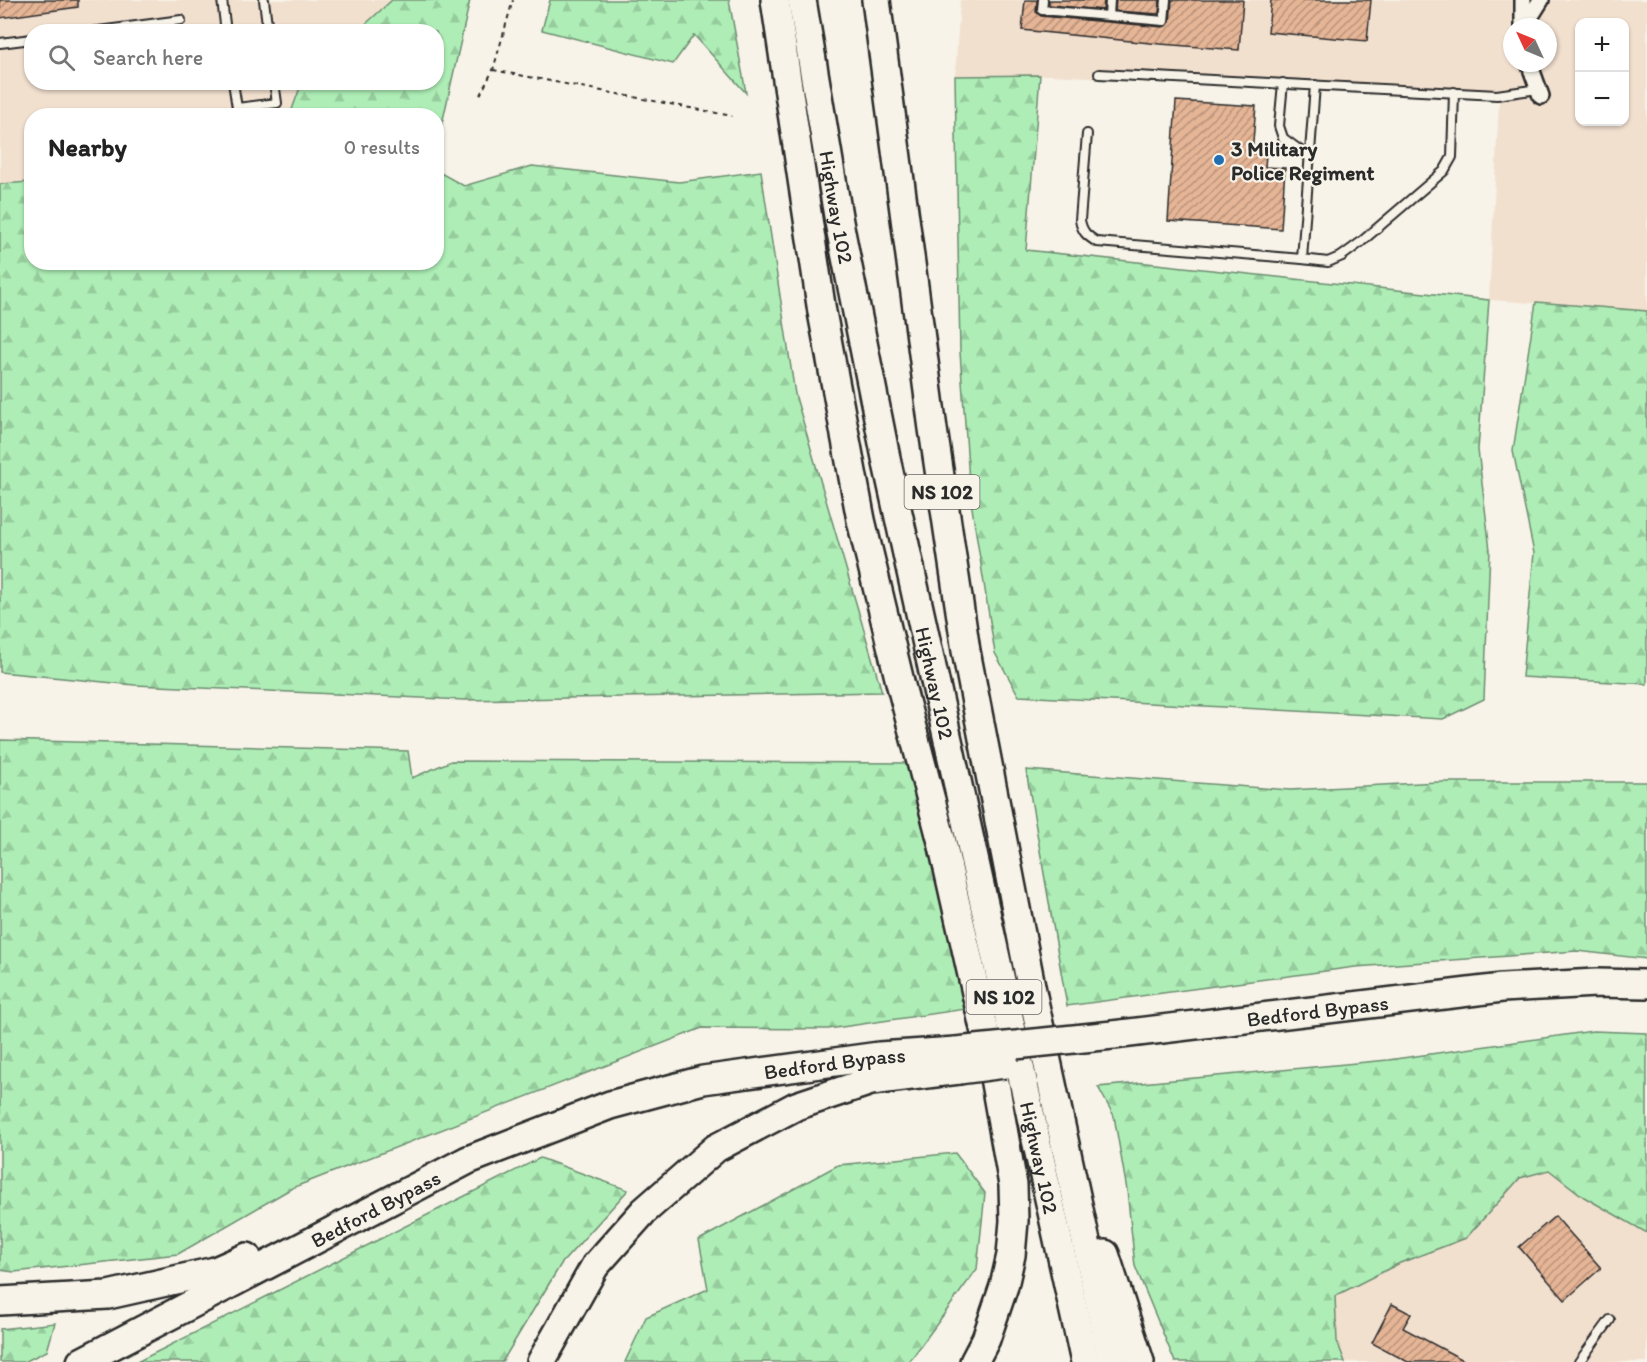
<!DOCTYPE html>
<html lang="en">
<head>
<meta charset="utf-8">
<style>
	body { margin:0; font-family:Itim,sans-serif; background:#f6f6f6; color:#222 }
	.controls { position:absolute; right:18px; top:18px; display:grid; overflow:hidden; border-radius:12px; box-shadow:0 2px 4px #0004 }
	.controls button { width:54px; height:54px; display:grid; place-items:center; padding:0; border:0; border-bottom:2px solid #e0e0e0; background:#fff; color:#222; font:30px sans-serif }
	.compass { position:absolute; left:1503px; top:18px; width:54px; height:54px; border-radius:50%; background:#fff; box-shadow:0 2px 4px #0004; rotate:314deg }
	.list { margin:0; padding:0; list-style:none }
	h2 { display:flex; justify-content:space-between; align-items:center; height:78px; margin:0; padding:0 24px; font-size:26px }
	h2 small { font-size:20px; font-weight:400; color:#767676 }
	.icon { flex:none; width:33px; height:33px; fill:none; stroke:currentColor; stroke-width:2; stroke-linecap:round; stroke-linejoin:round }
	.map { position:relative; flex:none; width:1647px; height:1362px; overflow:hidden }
	.search { position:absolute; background:#fff; box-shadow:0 2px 4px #0004; left:24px; top:24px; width:420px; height:66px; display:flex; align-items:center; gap:15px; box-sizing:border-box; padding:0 21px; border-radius:24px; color:#767676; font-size:22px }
	.panel { position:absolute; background:#fff; box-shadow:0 2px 4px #0004; left:24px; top:108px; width:420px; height:162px; border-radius:24px }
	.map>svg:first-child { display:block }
	.built { fill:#f2e0cf; fill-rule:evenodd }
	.forest { fill:url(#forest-firs); stroke:#6c8c70; stroke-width:1.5 }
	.building { fill:url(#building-hatch); stroke:#2b2b2b; stroke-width:1.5 }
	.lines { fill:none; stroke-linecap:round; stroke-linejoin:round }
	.service-casing { stroke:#2b2b2b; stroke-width:12 }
	.minor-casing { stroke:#2b2b2b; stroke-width:20 }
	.motorway-casing { stroke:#2b2b2b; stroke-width:32 }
	.path { stroke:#2b2b2b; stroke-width:2; stroke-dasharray:4.5 4.5; stroke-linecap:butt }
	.service { stroke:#f7f3e8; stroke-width:8 }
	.minor { stroke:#f7f3e8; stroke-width:15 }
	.motorway { stroke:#f7f3e8; stroke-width:27 }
	.motorway-bridge-casing { stroke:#2b2b2b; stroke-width:32; stroke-linecap:butt }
	.motorway-bridge { stroke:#f7f3e8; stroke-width:27 }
	.poi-dot { fill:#1f6fb2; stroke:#f7f3e8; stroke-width:2 }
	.labels { text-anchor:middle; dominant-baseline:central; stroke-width:4.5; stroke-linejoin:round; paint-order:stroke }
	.shield { fill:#f7f3e8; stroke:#686764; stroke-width:1.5 }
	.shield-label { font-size:20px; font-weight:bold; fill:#2b2b2b }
	.poi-label { font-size:21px; font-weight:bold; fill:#2b2b2b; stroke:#f7f3e8; text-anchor:start }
	.street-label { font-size:21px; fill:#2b2b2b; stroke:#f7f3e8 }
</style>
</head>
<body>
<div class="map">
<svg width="1647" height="1362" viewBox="0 0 1647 1362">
	<defs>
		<pattern id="forest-firs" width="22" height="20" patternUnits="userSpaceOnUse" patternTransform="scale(1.5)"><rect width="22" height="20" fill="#aeeeb6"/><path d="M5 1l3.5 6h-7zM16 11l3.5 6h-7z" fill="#96cc9d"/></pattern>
		<pattern id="building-hatch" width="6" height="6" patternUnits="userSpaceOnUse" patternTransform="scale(1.5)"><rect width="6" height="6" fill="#e5b596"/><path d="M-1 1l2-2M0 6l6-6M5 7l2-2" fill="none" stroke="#ba937b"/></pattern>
	</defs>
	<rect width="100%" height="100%" fill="#f7f3e8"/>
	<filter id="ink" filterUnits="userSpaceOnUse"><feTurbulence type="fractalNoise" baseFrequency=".0167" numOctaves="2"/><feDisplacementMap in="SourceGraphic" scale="12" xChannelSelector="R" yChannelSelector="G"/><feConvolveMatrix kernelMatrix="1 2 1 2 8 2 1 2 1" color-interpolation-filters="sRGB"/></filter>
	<g filter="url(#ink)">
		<g class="built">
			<path d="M0,0h392l-34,31 -326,1v50l271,1 -2,2 -11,30 -258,1 -1,66 -31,2z"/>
			<path d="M960,0h687v311l-158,-11 10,-199 -446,-26 -98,1zM1580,22h44v100h-44zM1512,27h36v36h-36z"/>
			<path d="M1550,1170l34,27 63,36v129h-302l-8,-21 -2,-45 65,-33 66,-25 54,-60z"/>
		</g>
		<g class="forest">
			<path d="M392,0h78l-33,146 -1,-30 -146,-1 11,-30 2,-2 133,-1v-50l-78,-1z"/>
			<path d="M550,0h179l17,93 -52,-58 -21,29 -131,-34z"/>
			<path d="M1040,75l-14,175 463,50 -11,150 12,100 -6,149 -41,20 -424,-23 -24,-43 -25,-158 -10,-143 -5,-276z"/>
			<path d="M532,166l147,16 82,-11 34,223 87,298 -417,8 -330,-15 -135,-13v-488l31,-2 1,80h404l1,-91 27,15z"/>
			<path d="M1536,302l111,9v373l-125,-7 12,-124 -21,-102z"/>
			<path d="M0,740l408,11 4,27 39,-17 457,2 58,246 -138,20 -126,-1 -410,160 -114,66 -164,18 -14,-2z"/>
			<path d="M1026,770l264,20 148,-8h209v177l-70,-8 -222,16 -288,39z"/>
			<path d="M1593,1031l54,2v200l-63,-36 -35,-27 -29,8 -54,60 -66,25 -65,33 2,45 8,21h-170l-40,-96 -8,-76 -13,-74 -16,-29 290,-27z"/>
			<path d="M955,1153l30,40 -8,76 -68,93h-284l21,-45 62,-28 -9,-49 139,-75z"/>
			<path d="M540,1158l88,32 -67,74 -59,98h-365z"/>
			<path d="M55,1323l-8,28 -23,11h-24v-33z"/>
		</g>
		<g class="building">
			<path d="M0,0h78v7l-78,11z"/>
			<path d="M1025,0h12l-1,12 5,4 122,11 7,-5 2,-22h71l-4,50 -79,-6 -138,-14z"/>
			<path d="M1049,0h55l-1,10 -54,-5z"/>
			<path d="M1116,0h44l-1,14 -44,-3z"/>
			<path d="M1271,0h100l-4,41 -99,-9z"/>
			<path d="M1176,101l80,5 -4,47 14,1 -1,13 20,1 -4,61 -113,-8z"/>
			<path d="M1555,1216l46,52 -36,32 -46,-53z"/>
			<path d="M1392,1304l19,10 -8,14 64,34h-59l-36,-19z"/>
		</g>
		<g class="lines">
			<g class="service-casing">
				<g id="service">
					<path d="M222,0l4,32"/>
					<path d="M264,0l4,32"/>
					<path d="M1043,0l-1,10 122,11 2,-21"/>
					<path d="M1109,16l1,-16"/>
					<path d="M91,32l90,-12"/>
					<path d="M0,43l32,-4"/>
					<path d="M1099,74l398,21 41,-6"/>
					<path d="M233,82l4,26 40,-5 -3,-21"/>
					<path d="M1283,83l-4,43 4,12 26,19"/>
					<path d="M1315,85l-13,174 26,3 14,-6 19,-14 83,-71 8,-14 2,-65"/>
					<path d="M1087,134l-7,86c2,12 7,16 17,22l205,17"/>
					<path d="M1579,1362l31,-42"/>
				</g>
			</g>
			<g class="minor-casing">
				<g id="minor">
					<path d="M1523,0v27"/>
					<path d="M1524,27l17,-27"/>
					<path d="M1529,63l12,33"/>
				</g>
			</g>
			<g class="motorway-casing">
				<g id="motorway">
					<path d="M775,0l47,312 39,208 39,162 42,160 48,213 23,130 1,36 -3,34 -7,31 -18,53 -12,23"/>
					<path id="s1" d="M802,0l37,222 48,241 198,899"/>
					<path d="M876,0l57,429 33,222 67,345 79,366"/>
					<path id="s2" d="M1113,1035l389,-47 94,-5 51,1"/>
					<path d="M1105,1254l35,108"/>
					<path d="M0,1301l108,-6 107,-24 32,-14"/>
					<path id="s3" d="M81,1362l387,-202 142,-55 93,-25 176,-24 77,-5"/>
					<path d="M541,1362l54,-96 49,-55 72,-63 80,-42 75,-25 88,-11"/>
				</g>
			</g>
			<g class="path">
				<path d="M493,70l239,46"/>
				<path d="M480,95l13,-25 20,-70"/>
			</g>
			<use href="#service" class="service"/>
			<use href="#minor" class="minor"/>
			<use href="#motorway" class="motorway"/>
			<g class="motorway-bridge-casing">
				<g id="motorway-bridge">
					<path d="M956,1051l157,-16"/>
					<path d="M959,1070l46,-6"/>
				</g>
			</g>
			<use href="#motorway-bridge" class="motorway-bridge"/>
		</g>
	</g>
	<circle class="poi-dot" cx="1219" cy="160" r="6"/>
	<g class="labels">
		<g class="shield">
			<rect x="904.5" y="475" width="75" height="34" rx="4.5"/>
			<rect x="966.5" y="980" width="75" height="34" rx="4.5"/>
		</g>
		<g class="shield-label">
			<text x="942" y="492">NS 102</text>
			<text x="1004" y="997">NS 102</text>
		</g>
		<g class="poi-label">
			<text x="1231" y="148">3 Military<tspan x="1231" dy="24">Police Regiment</tspan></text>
		</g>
		<g class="street-label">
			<text stroke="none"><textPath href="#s1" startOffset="210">Highway 102</textPath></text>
			<text stroke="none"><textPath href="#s1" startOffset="696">Highway 102</textPath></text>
			<text stroke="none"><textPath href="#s2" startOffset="206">Bedford Bypass</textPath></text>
			<text stroke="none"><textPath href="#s3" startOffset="818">Bedford Bypass</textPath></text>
			<text stroke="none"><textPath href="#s1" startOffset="1182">Highway 102</textPath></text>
			<text stroke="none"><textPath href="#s3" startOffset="332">Bedford Bypass</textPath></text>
		</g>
	</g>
</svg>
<div class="controls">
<button>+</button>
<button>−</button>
</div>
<svg class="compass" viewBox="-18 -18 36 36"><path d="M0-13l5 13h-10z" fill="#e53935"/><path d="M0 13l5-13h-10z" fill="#767676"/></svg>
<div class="search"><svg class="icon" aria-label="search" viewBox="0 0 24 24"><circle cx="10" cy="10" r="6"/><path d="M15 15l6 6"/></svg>Search here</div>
<section class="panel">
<h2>Nearby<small>0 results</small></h2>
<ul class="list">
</ul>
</section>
</div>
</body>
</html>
